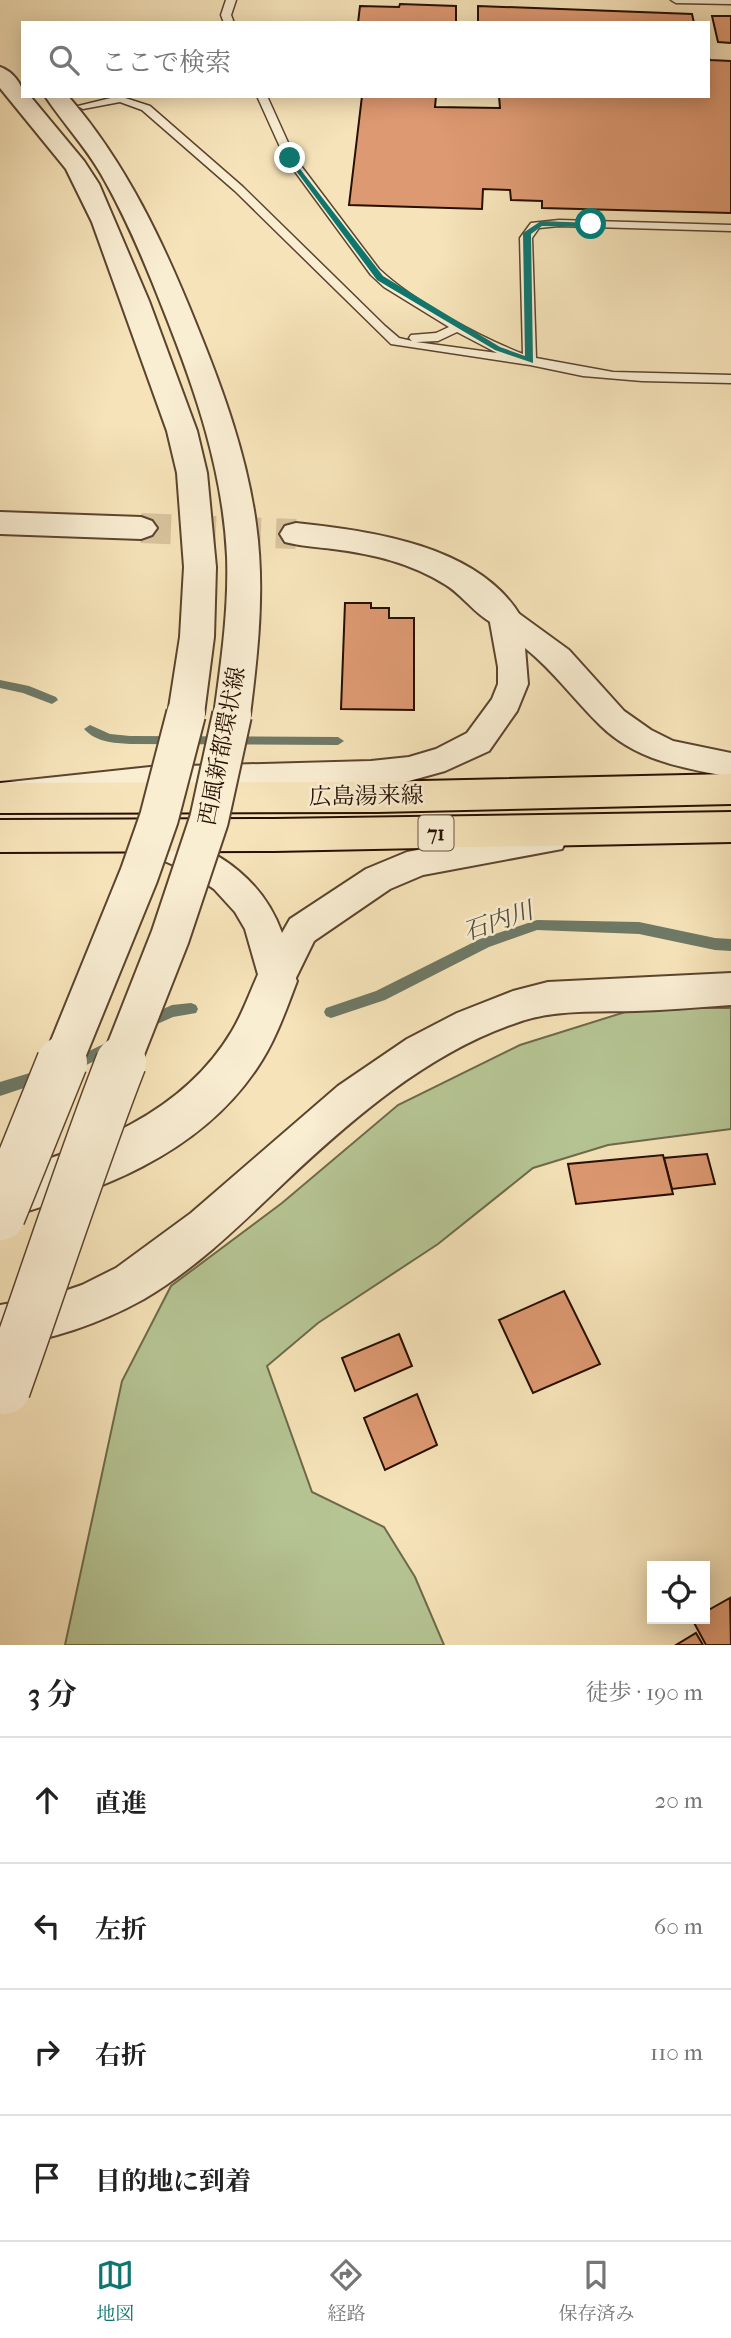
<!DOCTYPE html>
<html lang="ja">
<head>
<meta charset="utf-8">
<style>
	body { margin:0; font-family:"IM FELL French Canon","Noto Serif JP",serif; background:#f2f2f2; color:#222 }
	.controls { position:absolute; right:21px; bottom:21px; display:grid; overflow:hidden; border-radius:0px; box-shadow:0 4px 18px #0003 }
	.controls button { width:63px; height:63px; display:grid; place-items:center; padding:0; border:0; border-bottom:2px solid #e0e0e0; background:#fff; color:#222; font:35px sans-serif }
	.stop { position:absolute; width:21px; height:21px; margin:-16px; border:5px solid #0f766e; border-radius:50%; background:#fff }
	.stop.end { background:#0f766e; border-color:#fff; box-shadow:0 2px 7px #0008 }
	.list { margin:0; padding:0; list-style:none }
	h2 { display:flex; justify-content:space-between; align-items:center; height:91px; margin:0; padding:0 28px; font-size:30px }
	h2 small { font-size:23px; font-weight:400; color:#767676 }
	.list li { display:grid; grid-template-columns:46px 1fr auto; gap:21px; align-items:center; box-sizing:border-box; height:126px; padding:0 28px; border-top:2px solid #e0e0e0 }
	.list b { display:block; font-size:26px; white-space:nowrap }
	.list em { font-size:23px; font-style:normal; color:#767676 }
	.icon { flex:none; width:38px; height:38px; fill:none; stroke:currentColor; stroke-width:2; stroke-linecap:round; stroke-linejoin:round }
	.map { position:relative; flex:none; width:731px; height:1645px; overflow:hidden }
	.search { position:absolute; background:#fff; box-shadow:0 4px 18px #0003; left:21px; right:21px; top:21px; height:77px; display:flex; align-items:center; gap:18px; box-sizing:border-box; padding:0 24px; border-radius:0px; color:#767676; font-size:26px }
	.sheet { height:595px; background:#fff }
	nav { display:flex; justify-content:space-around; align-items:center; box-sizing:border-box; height:98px; border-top:2px solid #e0e0e0; background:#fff; font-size:19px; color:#767676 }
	nav a { display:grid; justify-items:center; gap:4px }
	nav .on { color:#0f766e }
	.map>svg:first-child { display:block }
	.green { fill:#b6c594; stroke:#6e6a4a; stroke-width:2 }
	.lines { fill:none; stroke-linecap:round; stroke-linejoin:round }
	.stream { fill:#6e7966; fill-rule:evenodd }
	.building { fill:#dd9971; stroke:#270f00; stroke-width:2 }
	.tertiary-tunnel { stroke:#d7c39d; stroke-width:30; stroke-dasharray:30 15; stroke-linecap:butt }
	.service-casing { stroke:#5b442e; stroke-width:3 }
	.minor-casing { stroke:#5b442e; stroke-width:4 }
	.tertiary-casing { stroke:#5b442e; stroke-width:4 }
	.primary-casing { stroke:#270f00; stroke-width:4 }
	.service { fill:#f9edd2; fill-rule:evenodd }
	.minor { fill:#f9edd2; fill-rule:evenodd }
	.tertiary { fill:#f9edd2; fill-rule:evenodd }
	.primary { fill:#f6e3b9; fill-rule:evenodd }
	.tertiary-bridge-far1-casing { stroke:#5b442e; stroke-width:42; stroke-linecap:butt }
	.tertiary-bridge-casing { stroke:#5b442e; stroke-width:53; stroke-linecap:butt }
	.tertiary-bridge-far1 { stroke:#f9edd2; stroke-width:38 }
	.tertiary-bridge { stroke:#f9edd2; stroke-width:50 }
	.route { fill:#0f766e }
	.labels { text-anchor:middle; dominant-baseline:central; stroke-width:5; stroke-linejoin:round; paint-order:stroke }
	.shield { fill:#f9edd2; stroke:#66523f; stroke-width:2 }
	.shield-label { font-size:21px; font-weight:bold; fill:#270f00 }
	.street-label { font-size:23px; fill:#270f00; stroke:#f9edd2 }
	.water-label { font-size:24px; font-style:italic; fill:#514d3c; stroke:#f9edd2 }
</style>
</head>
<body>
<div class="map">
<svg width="731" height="1645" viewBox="0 0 731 1645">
	<rect width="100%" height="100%" fill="#f6e3b9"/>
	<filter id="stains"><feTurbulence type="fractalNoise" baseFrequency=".00286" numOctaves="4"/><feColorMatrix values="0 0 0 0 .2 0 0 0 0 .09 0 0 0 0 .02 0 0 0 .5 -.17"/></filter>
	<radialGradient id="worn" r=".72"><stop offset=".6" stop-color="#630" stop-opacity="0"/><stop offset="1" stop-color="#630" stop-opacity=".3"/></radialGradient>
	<path class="green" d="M638,1008h93v121l-123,16 -75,23 -95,76 -120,79 -51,43 45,126 72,35 31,50 29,68h-379l57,-264 49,-95 111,-83 116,-98 122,-60z"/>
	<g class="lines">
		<g class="stream">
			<path d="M0,680l29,6 27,11 2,3 -6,4 -29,-11 -23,-5z"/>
			<path d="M90,725l20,9 20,2 208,1 6,4 -6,4 -208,-1c-17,-1 -34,-2 -46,-15z"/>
			<path d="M537,920l102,2 76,16 16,1v12l-16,-1 -76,-16 -102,-4 -48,17 -104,53 -54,18 -5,-2 -2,-4 2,-4 50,-17 104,-52z"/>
			<path d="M191,1003l5,2 2,4 -2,4 -23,4 -27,12 -5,-2 -2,-4 2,-4 31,-14z"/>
			<path d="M110,1041l5,2 2,4 -2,4 -37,18 -5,2 -5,-2 -2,-4 2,-4z"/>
			<path d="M43,1069l5,1 2,5 -2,5 -48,16v-14z"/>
		</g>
	</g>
	<g class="building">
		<path d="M400,4l56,2v17h-98l2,-17 39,1z"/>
		<path d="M478,6l214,8 2,9h-216z"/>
		<path d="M712,16h19v27l-13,-1z"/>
		<path d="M708,56l2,4 21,1v152l-189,-5v-7l-31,-1 -1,-10 -27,-1 -1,20 -133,-4 13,-109h74l-1,11 65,1 -1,-12h209z"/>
		<path d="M345,603h26v5h18v10h25v92l-73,-1z"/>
		<path d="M707,1154l8,30 -43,5 -8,-31z"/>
		<path d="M663,1155l10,39 -97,10 -8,-40z"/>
		<path d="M564,1291l36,73 -67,29 -34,-73z"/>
		<path d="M399,1334l13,32 -57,25 -13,-33z"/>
		<path d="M417,1394l20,51 -52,25 -21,-52z"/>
		<path d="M730,1598l1,47h-25l-14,-26h13v-7z"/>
		<path d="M696,1633l7,12h-27z"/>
	</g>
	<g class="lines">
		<path class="tertiary-tunnel" d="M141,528l155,6"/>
		<g class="service-casing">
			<g id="service">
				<path d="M226,0h10l-5,15 3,8h-10l-3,-8z"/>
				<path d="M671,0h60v4l-55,-1z"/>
				<path d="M119,96l31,10 93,81 142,139 14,12 13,3 -3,-3 2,-3 25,-2 13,-6 -65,-40 -13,-12 -86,-117 -28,-62h10l28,62 84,111c35,33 101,68 144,85l-3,-116 11,-15 28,-3 172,5v6l-172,-5 -20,2 -7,10 4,120 77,14 118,3v8l-89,-2 -59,-5 -53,-11 -139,-21 -156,-153 -93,-81 -22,-8 -37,7 -5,-3zM457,332l40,21 -81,-11 22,-1z"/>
			</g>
		</g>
		<g class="minor-casing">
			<g id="minor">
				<path d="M504,607l10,3 55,40 55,61 27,19 22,11 58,12v24c-47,-9 -94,-16 -130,-51 -27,-26 -47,-55 -76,-78l3,36 -11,27 -28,40 -44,20 -36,10 -38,6 -221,6 -150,16v-26l150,-16 221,-6 38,-4 27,-8 31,-16 25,-34 6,-15v-17l-9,-50 5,-7z"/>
				<path d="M550,825l12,4 5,10 -5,10 -139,26 -33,14 -76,52 -25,51 -13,5 -13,-5 -18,-63 -10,-17 -21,-23 -25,-17 -29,-13 -5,-10 5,-10 12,-4c51,18 91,46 110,98l8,-14 76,-50 41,-17z"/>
				<path d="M731,973v32c-32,2 -63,5 -95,6 -40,1 -82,-2 -120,12 -88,30 -163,95 -230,158 -44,42 -89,87 -142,118 -47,26 -91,40 -144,48v-42l47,-8 35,-12 34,-17 75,-55 147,-127 69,-47 50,-26 56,-22 35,-9z"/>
			</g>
		</g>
		<g class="tertiary-casing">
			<g id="tertiary">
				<path d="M0,67c12,4 23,17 23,29h7l54,65 15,23 50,117 48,130 10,42 9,94 -2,70 -10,77 -5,10 -13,4 -13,-4 -5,-10 12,-77 4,-70 -7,-94 -10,-42 -75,-209 -26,-53 -66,-81z"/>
				<path d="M45,96h23c59,68 96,148 129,230 26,64 50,130 59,198 9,64 2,128 -6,191l-5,10 -13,4 -13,-4 -5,-10c7,-52 15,-106 13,-159 -4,-86 -32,-167 -64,-247 -18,-46 -37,-92 -62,-135 -16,-28 -38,-51 -56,-78z"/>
				<path d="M0,512l141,5 11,4 5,7 -5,7 -11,4 -141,-5z"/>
				<path d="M296,523c74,8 183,22 225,94l-5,8c-29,9 -47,-26 -70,-40 -35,-22 -73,-31 -113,-36 -16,-2 -33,-3 -48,-7l-5,-8 5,-8z"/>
				<path d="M276,963l15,5 6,13c-11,29 -22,61 -40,87 -59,88 -160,124 -257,151v-46c89,-24 182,-58 232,-142 12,-20 19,-42 29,-63z"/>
			</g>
		</g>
		<g class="primary-casing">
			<g id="primary">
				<path d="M731,774v30l-354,8 -377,1v-30l377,-1z"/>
				<path d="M731,812v30l-457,9 -274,1v-32l274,-1z"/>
			</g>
		</g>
		<use href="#service" class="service"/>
		<use href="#minor" class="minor"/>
		<use href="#tertiary" class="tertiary"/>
		<use href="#primary" class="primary"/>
		<g class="tertiary-bridge-far1-casing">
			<g id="tertiary-bridge-far1">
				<path d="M62,1064l77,-189 20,-57 27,-104"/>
				<path d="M120,1064l50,-127 39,-117 23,-105"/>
			</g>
		</g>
		<g class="tertiary-bridge-casing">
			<g id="tertiary-bridge">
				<path d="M0,1215l62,-153"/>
				<path d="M5,1389c39,-109 74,-219 116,-327"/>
			</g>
		</g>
		<use href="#tertiary-bridge-far1" class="tertiary-bridge-far1"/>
		<use href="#tertiary-bridge" class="tertiary-bridge"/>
	</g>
	<path class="route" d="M290,156l93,120 117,71 25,9 -2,-123 18,-12 53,2 -3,4 -49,-1 -11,8 2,129 -38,-13 -118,-70 -89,-120z"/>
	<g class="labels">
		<rect class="shield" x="418.5" y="815.5" width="35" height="35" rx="5"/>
		<g class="shield-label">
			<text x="436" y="833">71</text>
		</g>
		<g class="street-label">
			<text transform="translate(222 746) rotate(-79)">西風新都環状線</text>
			<text transform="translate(366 796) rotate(-1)">広島湯来線</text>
		</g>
		<g class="water-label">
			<text transform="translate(498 921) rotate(-19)">石内川</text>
		</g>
	</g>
	<rect width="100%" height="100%" filter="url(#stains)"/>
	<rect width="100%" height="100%" fill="url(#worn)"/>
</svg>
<div class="controls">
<button><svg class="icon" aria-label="locate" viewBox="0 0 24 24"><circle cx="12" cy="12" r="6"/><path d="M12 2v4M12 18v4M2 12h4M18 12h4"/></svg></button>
</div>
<div class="stop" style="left:591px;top:224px"></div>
<div class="stop end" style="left:290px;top:158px"></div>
<div class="search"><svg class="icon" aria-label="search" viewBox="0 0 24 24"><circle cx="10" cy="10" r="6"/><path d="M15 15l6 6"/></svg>ここで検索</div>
</div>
<section class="sheet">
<h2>3 分<small>徒歩 · 190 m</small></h2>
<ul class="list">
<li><svg class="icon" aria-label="ahead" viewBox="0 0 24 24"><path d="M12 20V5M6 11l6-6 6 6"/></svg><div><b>直進</b></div><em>20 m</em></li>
<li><svg class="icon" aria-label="left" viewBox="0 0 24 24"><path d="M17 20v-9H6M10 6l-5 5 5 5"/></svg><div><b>左折</b></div><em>60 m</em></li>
<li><svg class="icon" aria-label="right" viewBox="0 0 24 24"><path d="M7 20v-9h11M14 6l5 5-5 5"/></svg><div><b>右折</b></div><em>110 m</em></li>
<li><svg class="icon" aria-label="arrive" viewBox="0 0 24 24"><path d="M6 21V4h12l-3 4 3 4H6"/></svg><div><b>目的地に到着</b></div></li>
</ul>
</section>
<nav>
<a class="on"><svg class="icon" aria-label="map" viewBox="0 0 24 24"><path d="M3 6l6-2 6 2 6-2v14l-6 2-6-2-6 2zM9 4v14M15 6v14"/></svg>地図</a>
<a><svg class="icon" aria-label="directions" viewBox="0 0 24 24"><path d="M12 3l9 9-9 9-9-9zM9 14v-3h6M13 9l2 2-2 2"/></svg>経路</a>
<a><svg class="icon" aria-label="saved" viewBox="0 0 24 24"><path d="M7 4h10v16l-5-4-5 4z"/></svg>保存済み</a>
</nav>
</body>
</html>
